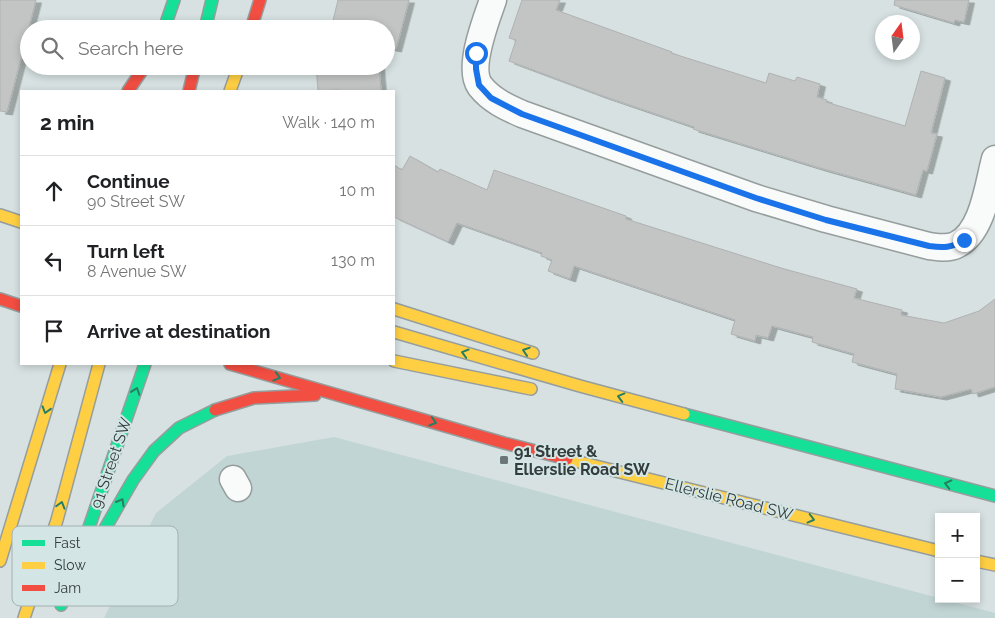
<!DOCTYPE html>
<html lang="en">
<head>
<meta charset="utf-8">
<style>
	body { margin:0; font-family:Raleway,sans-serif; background:#f2f2f2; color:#202124 }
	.controls { position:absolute; right:15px; bottom:15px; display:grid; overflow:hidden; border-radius:0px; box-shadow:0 2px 8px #0003 }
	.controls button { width:45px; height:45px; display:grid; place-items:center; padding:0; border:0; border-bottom:1px solid #e0e0e0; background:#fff; color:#202124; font:25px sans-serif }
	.compass { position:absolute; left:875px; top:15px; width:45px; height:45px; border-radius:50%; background:#fff; box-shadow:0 2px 8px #0003; rotate:14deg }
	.stop { position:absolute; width:15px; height:15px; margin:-11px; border:4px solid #1a73e8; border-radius:50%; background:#fff }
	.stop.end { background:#1a73e8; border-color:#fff; box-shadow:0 1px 5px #0008 }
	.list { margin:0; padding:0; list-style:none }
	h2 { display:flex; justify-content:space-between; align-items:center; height:65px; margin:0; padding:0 20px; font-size:21px }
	h2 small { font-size:16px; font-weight:400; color:#757577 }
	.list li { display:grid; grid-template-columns:32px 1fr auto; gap:15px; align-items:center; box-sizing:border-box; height:70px; padding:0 20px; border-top:1px solid #e0e0e0 }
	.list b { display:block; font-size:19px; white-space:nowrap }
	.list p { margin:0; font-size:16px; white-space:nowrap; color:#757577 }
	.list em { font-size:16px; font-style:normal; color:#757577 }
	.icon { flex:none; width:28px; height:28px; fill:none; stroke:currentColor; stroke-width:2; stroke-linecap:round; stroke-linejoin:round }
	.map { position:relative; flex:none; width:995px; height:618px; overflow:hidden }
	.search { position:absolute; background:#fff; box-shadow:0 2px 8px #0003; left:20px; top:20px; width:375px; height:55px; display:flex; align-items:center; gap:12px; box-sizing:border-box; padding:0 18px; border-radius:28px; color:#757577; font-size:19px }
	.panel { position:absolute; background:#fff; box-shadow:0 2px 8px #0003; left:20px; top:90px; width:375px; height:275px; border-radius:0px }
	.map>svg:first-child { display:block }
	.green { fill:#c2d5d5 }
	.building { fill:#c3c4c4; stroke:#b0b2b2; filter:url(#shadow) }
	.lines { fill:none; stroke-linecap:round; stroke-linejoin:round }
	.street-casing { stroke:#969d9d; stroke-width:29 }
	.fast-casing { stroke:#969d9d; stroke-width:14 }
	.slow-casing { stroke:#969d9d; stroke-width:14 }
	.jam-casing { stroke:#969d9d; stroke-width:14 }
	.street { stroke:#f9fafa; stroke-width:26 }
	.fast { stroke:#16e098; stroke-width:11 }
	.slow { stroke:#ffcf43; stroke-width:11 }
	.jam { stroke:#f24e42; stroke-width:11 }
	.oneway { stroke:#287e61 }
	.route { stroke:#1a73e8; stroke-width:6 }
	.poi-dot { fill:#6d7676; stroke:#d3e5e5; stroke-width:2 }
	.labels { text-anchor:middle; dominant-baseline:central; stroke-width:4; stroke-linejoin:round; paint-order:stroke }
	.poi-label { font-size:16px; font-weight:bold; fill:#343c3c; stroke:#d3e5e5; text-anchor:start }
	.street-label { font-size:16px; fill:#343c3c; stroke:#d3e5e5 }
	.key { fill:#d3e5e5; stroke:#a3b2b2; stroke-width:1 }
	.key-label { font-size:14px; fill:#343c3c }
</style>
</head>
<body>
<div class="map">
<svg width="995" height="618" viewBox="0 0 995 618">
	<defs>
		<filter id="shadow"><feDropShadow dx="5.5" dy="3" stdDeviation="0" flood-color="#0004"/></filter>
	</defs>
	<rect width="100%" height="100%" fill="#d7e1e1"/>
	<path class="green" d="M334,437l661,176v5h-891l52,-105 71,-57z"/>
	<g class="building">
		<path d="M0,0h36l-29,112 -7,-1z"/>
		<path d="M338,0h71l-13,49 -10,-2v-18h-55z"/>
		<path d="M522,0h38l-4,10 116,42 -1,1 95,30 3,-10 26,8 2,-4 23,7 -3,13 10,3 -1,2 79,24 16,-55 24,7 -14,55 6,1 -10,37 -4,-1 -7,25 -96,-27 -127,-39 1,-2 -91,-31 -94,-35 7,-21 -7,-2z"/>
		<path d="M895,0h74l-5,22 -9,-2 -1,3 -60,-18z"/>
		<path d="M316,66h63l2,25h-42v-1l-21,1z"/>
		<path d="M410,156l28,16 2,-3 47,21 7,-20 132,46v3l155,49 76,21 -3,9 48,12 -1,5 43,8 35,-12 16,-12v88l-22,7 -2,-5 -30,8 -46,-8 2,-15 -45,-12 2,-8 -42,-12 1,-5 -41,-11 -4,12 -12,-3 -1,6 -24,-7 4,-14 -161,-54 -4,13 -22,-8 4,-11 -11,-4 1,-3 -85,-30 -9,19 -54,-25v-52l8,5z"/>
	</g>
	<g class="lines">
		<g class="street-casing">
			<g id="street">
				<path d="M493,0c-7,20 -26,68 -13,86 11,14 26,21 42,28l234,84 70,21 103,27c8,1 19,3 27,-1 27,-12 32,-60 39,-86"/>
				<path d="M233,479l5,9"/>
			</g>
		</g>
		<g class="fast-casing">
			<g id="fast">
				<path d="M164,29l10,-29"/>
				<path d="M205,29l7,-29"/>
				<path d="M684,414l311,82"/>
				<path d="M85,539l60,-175"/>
				<path d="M61,605l72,-125 21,-29 25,-23 36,-18"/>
			</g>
		</g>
		<g class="slow-casing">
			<g id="slow">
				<path d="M230,91l9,-25"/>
				<path d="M0,215l21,7"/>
				<path d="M394,309l139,44"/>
				<path d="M394,332l186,54 104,28"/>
				<path d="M394,361l137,28"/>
				<path d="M567,459l372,92"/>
				<path d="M0,561l60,-197"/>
				<path d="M976,561l19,4"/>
				<path d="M24,618l33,-98 42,-156"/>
			</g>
		</g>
		<g class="jam-casing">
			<g id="jam">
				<path d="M251,29l9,-29"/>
				<path d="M128,91l17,-25"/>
				<path d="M189,91l6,-25"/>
				<path d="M0,299l21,7"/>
				<path d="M230,364l274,79 63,16"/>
				<path d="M215,410l39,-12 61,-3"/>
			</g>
		</g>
		<use href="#street" class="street"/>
		<use href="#fast" class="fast"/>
		<use href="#slow" class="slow"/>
		<use href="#jam" class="jam"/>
	</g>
	<defs><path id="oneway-chevron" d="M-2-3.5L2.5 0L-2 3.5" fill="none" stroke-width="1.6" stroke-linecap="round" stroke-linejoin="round" transform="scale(1.25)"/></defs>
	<g class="oneway">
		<use href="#oneway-chevron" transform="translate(526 351) rotate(-162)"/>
		<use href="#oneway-chevron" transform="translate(465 353) rotate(-164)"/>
		<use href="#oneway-chevron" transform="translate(277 377) rotate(16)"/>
		<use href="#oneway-chevron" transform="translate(136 391) rotate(-71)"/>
		<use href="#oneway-chevron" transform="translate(621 397) rotate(-165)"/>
		<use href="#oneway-chevron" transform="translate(46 410) rotate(107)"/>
		<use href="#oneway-chevron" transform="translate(433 422) rotate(16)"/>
		<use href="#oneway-chevron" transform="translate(948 484) rotate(-166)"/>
		<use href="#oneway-chevron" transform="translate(121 502) rotate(-60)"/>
		<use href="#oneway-chevron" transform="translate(61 505) rotate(-74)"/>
		<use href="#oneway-chevron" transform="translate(811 519) rotate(14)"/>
	</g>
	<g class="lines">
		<path class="route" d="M476,53v16l3,16 12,13 31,16 234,84 70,22 103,26c14,2 23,2 35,-6"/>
	</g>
	<rect class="poi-dot" x="499" y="455" width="10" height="10" rx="2.5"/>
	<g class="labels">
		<g class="poi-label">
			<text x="514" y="451">91 Street &amp;<tspan x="514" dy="18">Ellerslie Road SW</tspan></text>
		</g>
		<g class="street-label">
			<text transform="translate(111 463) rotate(-71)">91 Street SW</text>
			<text transform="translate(729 499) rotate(14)">Ellerslie Road SW</text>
		</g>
	</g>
	<rect x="12" y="526" width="166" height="80" rx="8" class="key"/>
	<rect x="22" y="540" width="23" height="6" fill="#16e098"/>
	<rect x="22" y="562" width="23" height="7" fill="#ffcf43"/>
	<rect x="22" y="585" width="23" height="6" fill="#f24e42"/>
	<g class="key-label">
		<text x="54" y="548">Fast</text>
		<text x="54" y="570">Slow</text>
		<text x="54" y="593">Jam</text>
	</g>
</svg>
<div class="controls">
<button>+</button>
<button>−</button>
</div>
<svg class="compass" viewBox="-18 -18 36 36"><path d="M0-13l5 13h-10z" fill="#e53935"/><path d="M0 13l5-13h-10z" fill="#757577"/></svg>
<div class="stop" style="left:476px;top:53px"></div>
<div class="stop end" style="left:964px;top:240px"></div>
<div class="search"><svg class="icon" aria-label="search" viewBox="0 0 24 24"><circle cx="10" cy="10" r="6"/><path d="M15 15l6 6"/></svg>Search here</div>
<section class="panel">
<h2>2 min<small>Walk · 140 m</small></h2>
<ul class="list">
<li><svg class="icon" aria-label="ahead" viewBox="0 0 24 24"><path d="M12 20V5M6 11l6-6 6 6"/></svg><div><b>Continue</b><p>90 Street SW</p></div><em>10 m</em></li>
<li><svg class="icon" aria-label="left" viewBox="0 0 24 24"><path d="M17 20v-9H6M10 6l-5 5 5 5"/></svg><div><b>Turn left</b><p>8 Avenue SW</p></div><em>130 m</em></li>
<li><svg class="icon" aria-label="arrive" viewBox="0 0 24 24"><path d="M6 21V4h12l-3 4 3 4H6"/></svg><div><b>Arrive at destination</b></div></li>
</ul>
</section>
</div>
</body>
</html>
